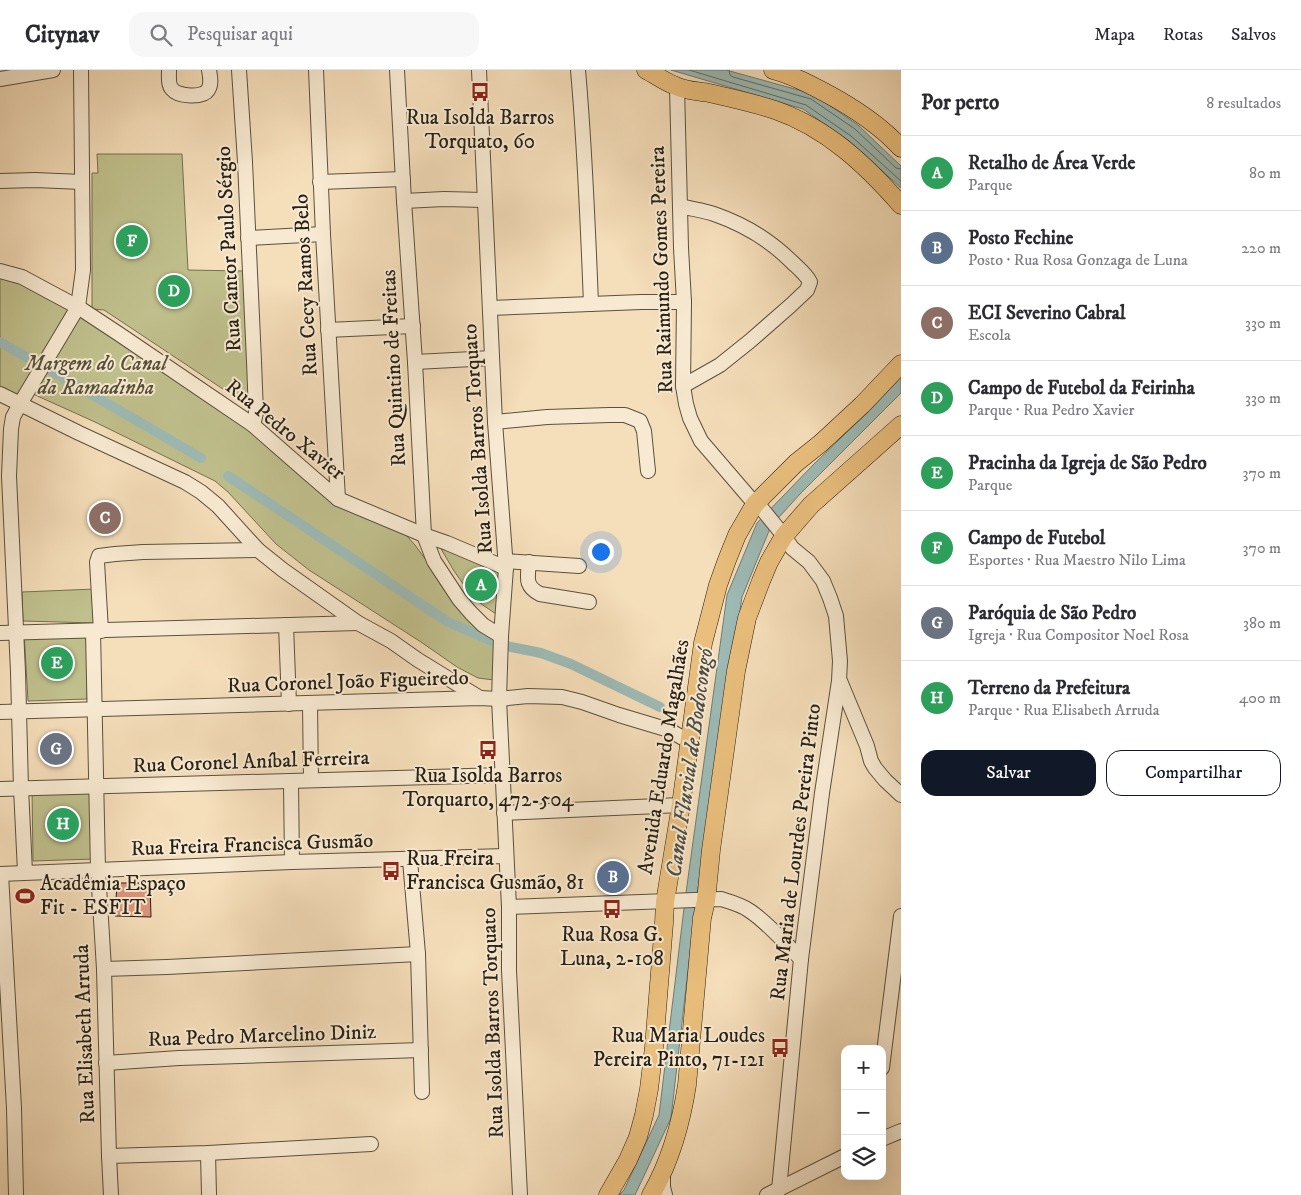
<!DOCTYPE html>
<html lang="pt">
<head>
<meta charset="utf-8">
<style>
	body { margin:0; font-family:"IM FELL DW Pica",serif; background:#f7f7f7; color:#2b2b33 }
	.controls { position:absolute; right:15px; bottom:15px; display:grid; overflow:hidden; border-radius:10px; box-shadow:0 5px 20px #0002 }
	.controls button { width:45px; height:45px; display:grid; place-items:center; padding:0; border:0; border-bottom:1px solid #e1e1e2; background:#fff; color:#2b2b33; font:25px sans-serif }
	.you { position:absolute; left:600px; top:481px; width:18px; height:18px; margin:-12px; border:4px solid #fff; border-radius:50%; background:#1a73e8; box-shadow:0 0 0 8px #1a73e833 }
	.badge { display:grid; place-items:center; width:32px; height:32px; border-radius:50%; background:#111827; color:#fff; font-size:16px; font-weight:700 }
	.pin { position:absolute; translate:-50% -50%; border:2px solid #fff; box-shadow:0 1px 5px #0006 }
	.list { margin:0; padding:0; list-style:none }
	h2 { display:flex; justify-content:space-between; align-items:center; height:65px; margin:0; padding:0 20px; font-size:21px }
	h2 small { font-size:16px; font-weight:400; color:#7c7c81 }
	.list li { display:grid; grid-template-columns:32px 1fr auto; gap:15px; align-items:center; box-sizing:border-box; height:75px; padding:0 20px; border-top:1px solid #e1e1e2 }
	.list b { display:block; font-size:19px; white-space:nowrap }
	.list p { margin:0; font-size:16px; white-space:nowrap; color:#7c7c81 }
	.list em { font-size:16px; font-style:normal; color:#7c7c81 }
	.actions { display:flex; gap:10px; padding:15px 20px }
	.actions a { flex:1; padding:11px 0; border:1px solid #111827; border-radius:15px; text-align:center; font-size:18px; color:#111827 }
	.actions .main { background:#111827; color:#fff }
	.icon { flex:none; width:28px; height:28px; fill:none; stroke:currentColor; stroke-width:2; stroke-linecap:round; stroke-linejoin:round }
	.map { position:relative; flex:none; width:901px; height:1125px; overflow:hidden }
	header { display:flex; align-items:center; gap:30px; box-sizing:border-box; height:70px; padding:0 25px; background:#fff; border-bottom:1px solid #e1e1e2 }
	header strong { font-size:24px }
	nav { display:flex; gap:28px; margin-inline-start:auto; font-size:18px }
	.search { width:350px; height:45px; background:#f7f7f7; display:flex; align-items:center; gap:12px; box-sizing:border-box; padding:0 18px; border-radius:15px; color:#7c7c81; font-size:19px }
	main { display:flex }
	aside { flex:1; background:#fff }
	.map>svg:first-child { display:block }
	.green { fill:#c0c08d; stroke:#747052 }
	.water { fill:#9dbbb6; stroke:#6e7d76 }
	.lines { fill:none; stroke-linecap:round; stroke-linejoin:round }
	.shore { stroke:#626e66; stroke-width:1 }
	.canal { stroke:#9dbbb6; stroke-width:10 }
	.building { fill:#db947a; stroke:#272016 }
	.minor-casing { stroke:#5a503f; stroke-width:16 }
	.major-casing { stroke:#272016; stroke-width:19 }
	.minor { stroke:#f8ead2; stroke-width:14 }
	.major { stroke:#eabf7d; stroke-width:18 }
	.labels { text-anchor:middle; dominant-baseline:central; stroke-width:4; stroke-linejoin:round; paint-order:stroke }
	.poi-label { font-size:21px; fill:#272016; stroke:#f8ead2 }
	.street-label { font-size:21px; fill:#272016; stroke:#f8ead2 }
	.park-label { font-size:21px; font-style:italic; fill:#55503a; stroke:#f8ead2 }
	.water-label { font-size:22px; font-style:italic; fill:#4a4e46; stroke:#f8ead2 }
</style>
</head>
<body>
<header>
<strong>Citynav</strong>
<div class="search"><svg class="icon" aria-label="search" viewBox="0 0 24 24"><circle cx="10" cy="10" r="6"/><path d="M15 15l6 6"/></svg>Pesquisar aqui</div>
<nav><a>Mapa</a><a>Rotas</a><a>Salvos</a></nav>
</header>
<main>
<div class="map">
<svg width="901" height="1125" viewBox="0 0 901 1125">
	<rect width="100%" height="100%" fill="#f5deba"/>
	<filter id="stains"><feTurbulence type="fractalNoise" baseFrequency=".004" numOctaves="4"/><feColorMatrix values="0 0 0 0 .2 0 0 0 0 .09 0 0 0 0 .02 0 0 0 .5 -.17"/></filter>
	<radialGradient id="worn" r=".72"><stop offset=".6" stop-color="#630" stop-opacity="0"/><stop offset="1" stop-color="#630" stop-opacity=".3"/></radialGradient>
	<g class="green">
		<path d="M97,84h85l6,116 55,1 10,138 -149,-99 -12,-1v-136h6z"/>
		<path d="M0,195l75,40 -57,95 -18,-5z"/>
		<path d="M79,243l165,113 64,54 97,54 10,11 27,37 52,51v47l-16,-2 -21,-11 -36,-25 -112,-72 -33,-26 -48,-52 -13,-11 -120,-59 -62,-28z"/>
		<path d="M437,472l62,24 -3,48 -22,-15 -20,-28z"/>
		<path d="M95,519v34l-72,-2 -1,-29z"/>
		<path d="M89,560l-2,69 -59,2 -4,-69z"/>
		<path d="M92,718l2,71 -61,2 -1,-72z"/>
	</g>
	<g class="water">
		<path d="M671,0h55l87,24 45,31 43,41v22l-53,-48 -45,-31z"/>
		<path d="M901,307v16l-100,100 -30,33 -29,71 -46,304 -25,217 -36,77h-16l5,-5 35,-75 26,-215 42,-305 30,-72 57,-59 60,-58z"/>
	</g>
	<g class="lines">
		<g class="shore">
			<path d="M689,0l117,35 45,31 50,45"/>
			<path d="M729,0l1,5 3,2 78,22 44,30 41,39 5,1"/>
		</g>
		<g class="canal">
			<path d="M0,272l35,20"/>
			<path d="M50,300l151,88"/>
			<path d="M228,406l220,146 53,23 40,8 30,11 89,43"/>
		</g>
	</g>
	<path class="building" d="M117,813h33l1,34 -36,-1z"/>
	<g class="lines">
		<g class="minor-casing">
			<g id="minor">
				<path d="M169,0c0,6 -1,15 3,19 6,8 31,9 36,1 4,-6 2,-14 1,-20"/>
				<path d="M239,0l6,92 9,199 2,52 -3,12"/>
				<path d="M316,0l7,164 15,265"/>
				<path d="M397,0l7,131 11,161 9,173 10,26 25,38 12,14 12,12 18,11"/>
				<path d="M479,0l16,352 11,146 -5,68 -2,63 10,208v63l11,225"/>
				<path d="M578,0c7,78 10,156 13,234"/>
				<path d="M0,9l53,-9"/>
				<path d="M677,17l4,161 3,54 -1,84 3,18 4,14 11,23 54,63 7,5 22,27 8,12 17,14 14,19 7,17 6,18 4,45 -1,20 -17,112 -21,166 -22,231"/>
				<path d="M0,111l35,-1 47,2"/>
				<path d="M320,112l83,-3"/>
				<path d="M404,131l40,-2 40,1"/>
				<path d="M680,136c11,3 23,4 34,8 29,10 56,26 78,48 6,6 14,12 18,20l-3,8 -17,16 -40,35 -30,24 -37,21"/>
				<path d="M248,168l75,-4"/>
				<path d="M0,201l22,6 26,14 30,16 41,27 134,91 56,49 29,25 86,36 23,8 59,25"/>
				<path d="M490,238l151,-6h43"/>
				<path d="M328,260l85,-4"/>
				<path d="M415,292l77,-4"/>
				<path d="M0,324l79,39 106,49 16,10 17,14 40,44 25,20 75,53 33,18 27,19 62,38"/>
				<path d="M495,352l52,-5 62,-2h16l15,6 4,10 4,40"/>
				<path d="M505,491l74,5"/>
				<path d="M529,492c-1,15 -5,24 11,32l49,8"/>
				<path d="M286,555l3,79"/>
				<path d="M93,561l5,239 6,99 5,187 2,39"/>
				<path d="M101,561l-4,-69 2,-6 16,-2 28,-2 115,-2"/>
				<path d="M0,563l358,-10"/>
				<path d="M840,611l27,65 4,15 4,7 10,12 16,15"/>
				<path d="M310,634l1,76"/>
				<path d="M0,642l480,-14 19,1 29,-3 34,1 20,5 37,13 50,15 19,11"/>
				<path d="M291,712l1,80"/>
				<path d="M0,719l503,-14"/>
				<path d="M504,743l177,-8"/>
				<path d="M410,790l8,94 4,138"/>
				<path d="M25,802l-4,-84 -3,-116 -9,-196 2,-47 2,-12 7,-13 58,-97 5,-37 -2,-200"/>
				<path d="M0,804l292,-12 214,-6"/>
				<path d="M1,804l13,234 2,87"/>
				<path d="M509,837l212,-8c10,3 21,6 29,12 18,12 36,33 51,48"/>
				<path d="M104,899l63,-2 251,-13"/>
				<path d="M106,993l73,-5 242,-8"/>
				<path d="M882,998l19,-152"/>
				<path d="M882,1069l19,-8"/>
				<path d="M208,1083l1,42"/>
				<path d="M109,1086l99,-3 163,-9"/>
				<path d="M663,1102v15l2,8"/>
				<path d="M767,1125l78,-39"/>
			</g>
		</g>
		<g class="major-casing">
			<g id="major">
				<path d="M646,0c10,5 19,12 30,16 10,5 23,5 33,7 22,5 45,10 66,17 52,18 91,55 126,95"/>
				<path d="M773,0c19,5 36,14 53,23 28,15 54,32 75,55"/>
				<path d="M608,1125l20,-35 10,-23 6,-22 5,-26 5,-42 10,-124 1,-21 16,-97 22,-162 15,-58 9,-25 10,-25 18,-31 41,-41 25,-20 41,-38 39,-41"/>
				<path d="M651,1125c20,-35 30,-71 36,-110l15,-167 4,-17 5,-51 25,-179 11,-53 14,-37 8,-19 15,-26 27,-31 90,-80"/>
			</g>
		</g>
		<use href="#minor" class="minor"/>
		<use href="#major" class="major"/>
	</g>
	<defs>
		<g id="bus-bare" transform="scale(1.5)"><path d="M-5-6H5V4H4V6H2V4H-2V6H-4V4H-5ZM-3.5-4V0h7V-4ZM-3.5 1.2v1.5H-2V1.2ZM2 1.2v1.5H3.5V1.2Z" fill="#8f2418" stroke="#f8ead2" stroke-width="2.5" paint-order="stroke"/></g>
		<g id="stadium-bare" transform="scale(1.5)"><path d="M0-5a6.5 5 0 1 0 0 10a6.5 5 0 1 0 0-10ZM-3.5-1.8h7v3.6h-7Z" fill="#8f2418" stroke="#f8ead2" stroke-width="2.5" paint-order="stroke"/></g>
	</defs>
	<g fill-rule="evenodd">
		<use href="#bus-bare" x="480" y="22"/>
		<use href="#bus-bare" x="488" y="680"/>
		<use href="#bus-bare" x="391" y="801"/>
		<use href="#stadium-bare" x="25" y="826"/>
		<use href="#bus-bare" x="612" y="839"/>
		<use href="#bus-bare" x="780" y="978"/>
	</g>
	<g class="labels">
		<g class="poi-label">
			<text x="480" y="48">Rua Isolda Barros<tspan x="480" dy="24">Torquato, 60</tspan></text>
			<text x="488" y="706">Rua Isolda Barros<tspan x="488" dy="24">Torquarto, 472-504</tspan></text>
			<text x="406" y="789" text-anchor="start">Rua Freira<tspan x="406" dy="24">Francisca Gusmão, 81</tspan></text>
			<text x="40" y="814" text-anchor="start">Acadêmia Espaço<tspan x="40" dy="24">Fit - ESFIT</tspan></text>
			<text x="612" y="865">Rua Rosa G.<tspan x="612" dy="24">Luna, 2-108</tspan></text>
			<text x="765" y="966" text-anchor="end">Rua Maria Loudes<tspan x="765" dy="24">Pereira Pinto, 71-121</tspan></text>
		</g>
		<g class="street-label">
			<text transform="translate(229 179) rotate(-93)">Rua Cantor Paulo Sérgio</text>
			<text transform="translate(662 200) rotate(-92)">Rua Raimundo Gomes Pereira</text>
			<text transform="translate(306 215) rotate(-93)">Rua Cecy Ramos Belo</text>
			<text transform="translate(394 298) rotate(-93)">Rua Quintino de Freitas</text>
			<text transform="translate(285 360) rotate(39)">Rua Pedro Xavier</text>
			<text transform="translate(478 369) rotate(-94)">Rua Isolda Barros Torquato</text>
			<text transform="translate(348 612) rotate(-2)">Rua Coronel João Figueiredo</text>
			<text transform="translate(664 687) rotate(-81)">Avenida Eduardo Magalhães</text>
			<text transform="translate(251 692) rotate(-2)">Rua Coronel Aníbal Ferreira</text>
			<text transform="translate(252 775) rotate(-2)">Rua Freira Francisca Gusmão</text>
			<text transform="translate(796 782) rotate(-83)">Rua Maria de Lourdes Pereira Pinto</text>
			<text transform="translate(493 953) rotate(-92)">Rua Isolda Barros Torquato</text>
			<text transform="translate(85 964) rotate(-92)">Rua Elisabeth Arruda</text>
			<text transform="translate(262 966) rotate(-2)">Rua Pedro Marcelino Diniz</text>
		</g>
		<g class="park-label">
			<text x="96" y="294">Margem do Canal<tspan x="96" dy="24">da Ramadinha</tspan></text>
		</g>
		<g class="water-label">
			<text transform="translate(690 693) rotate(-82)">Canal Fluvial de Bodocongó</text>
		</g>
	</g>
	<rect width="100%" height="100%" filter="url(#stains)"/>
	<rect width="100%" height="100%" fill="url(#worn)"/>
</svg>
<div class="controls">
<button>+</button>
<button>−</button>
<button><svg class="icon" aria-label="layers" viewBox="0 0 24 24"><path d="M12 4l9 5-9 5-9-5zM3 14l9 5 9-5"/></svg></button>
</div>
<div class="you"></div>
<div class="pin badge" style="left:481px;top:515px;background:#2e9e5b">A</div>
<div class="pin badge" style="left:613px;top:807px;background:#5c6f8a">B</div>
<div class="pin badge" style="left:105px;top:448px;background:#8d6e63">C</div>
<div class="pin badge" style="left:174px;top:221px;background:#2e9e5b">D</div>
<div class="pin badge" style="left:57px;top:593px;background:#2e9e5b">E</div>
<div class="pin badge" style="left:132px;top:171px;background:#2e9e5b">F</div>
<div class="pin badge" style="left:56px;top:679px;background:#6b7280">G</div>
<div class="pin badge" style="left:63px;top:754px;background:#2e9e5b">H</div>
</div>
<aside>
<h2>Por perto<small>8 resultados</small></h2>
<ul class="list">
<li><span class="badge" style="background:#2e9e5b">A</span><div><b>Retalho de Área Verde</b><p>Parque</p></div><em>80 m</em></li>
<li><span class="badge" style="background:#5c6f8a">B</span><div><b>Posto Fechine</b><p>Posto · Rua Rosa Gonzaga de Luna</p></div><em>220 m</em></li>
<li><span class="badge" style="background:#8d6e63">C</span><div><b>ECI Severino Cabral</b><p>Escola</p></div><em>330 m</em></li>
<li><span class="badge" style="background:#2e9e5b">D</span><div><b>Campo de Futebol da Feirinha</b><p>Parque · Rua Pedro Xavier</p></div><em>330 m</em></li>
<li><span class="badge" style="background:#2e9e5b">E</span><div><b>Pracinha da Igreja de São Pedro</b><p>Parque</p></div><em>370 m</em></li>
<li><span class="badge" style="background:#2e9e5b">F</span><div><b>Campo de Futebol</b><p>Esportes · Rua Maestro Nilo Lima</p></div><em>370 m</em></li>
<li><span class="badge" style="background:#6b7280">G</span><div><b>Paróquia de São Pedro</b><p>Igreja · Rua Compositor Noel Rosa</p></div><em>380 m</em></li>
<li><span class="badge" style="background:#2e9e5b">H</span><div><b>Terreno da Prefeitura</b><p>Parque · Rua Elisabeth Arruda</p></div><em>400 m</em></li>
</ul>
<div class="actions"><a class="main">Salvar</a><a>Compartilhar</a></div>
</aside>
</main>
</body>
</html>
